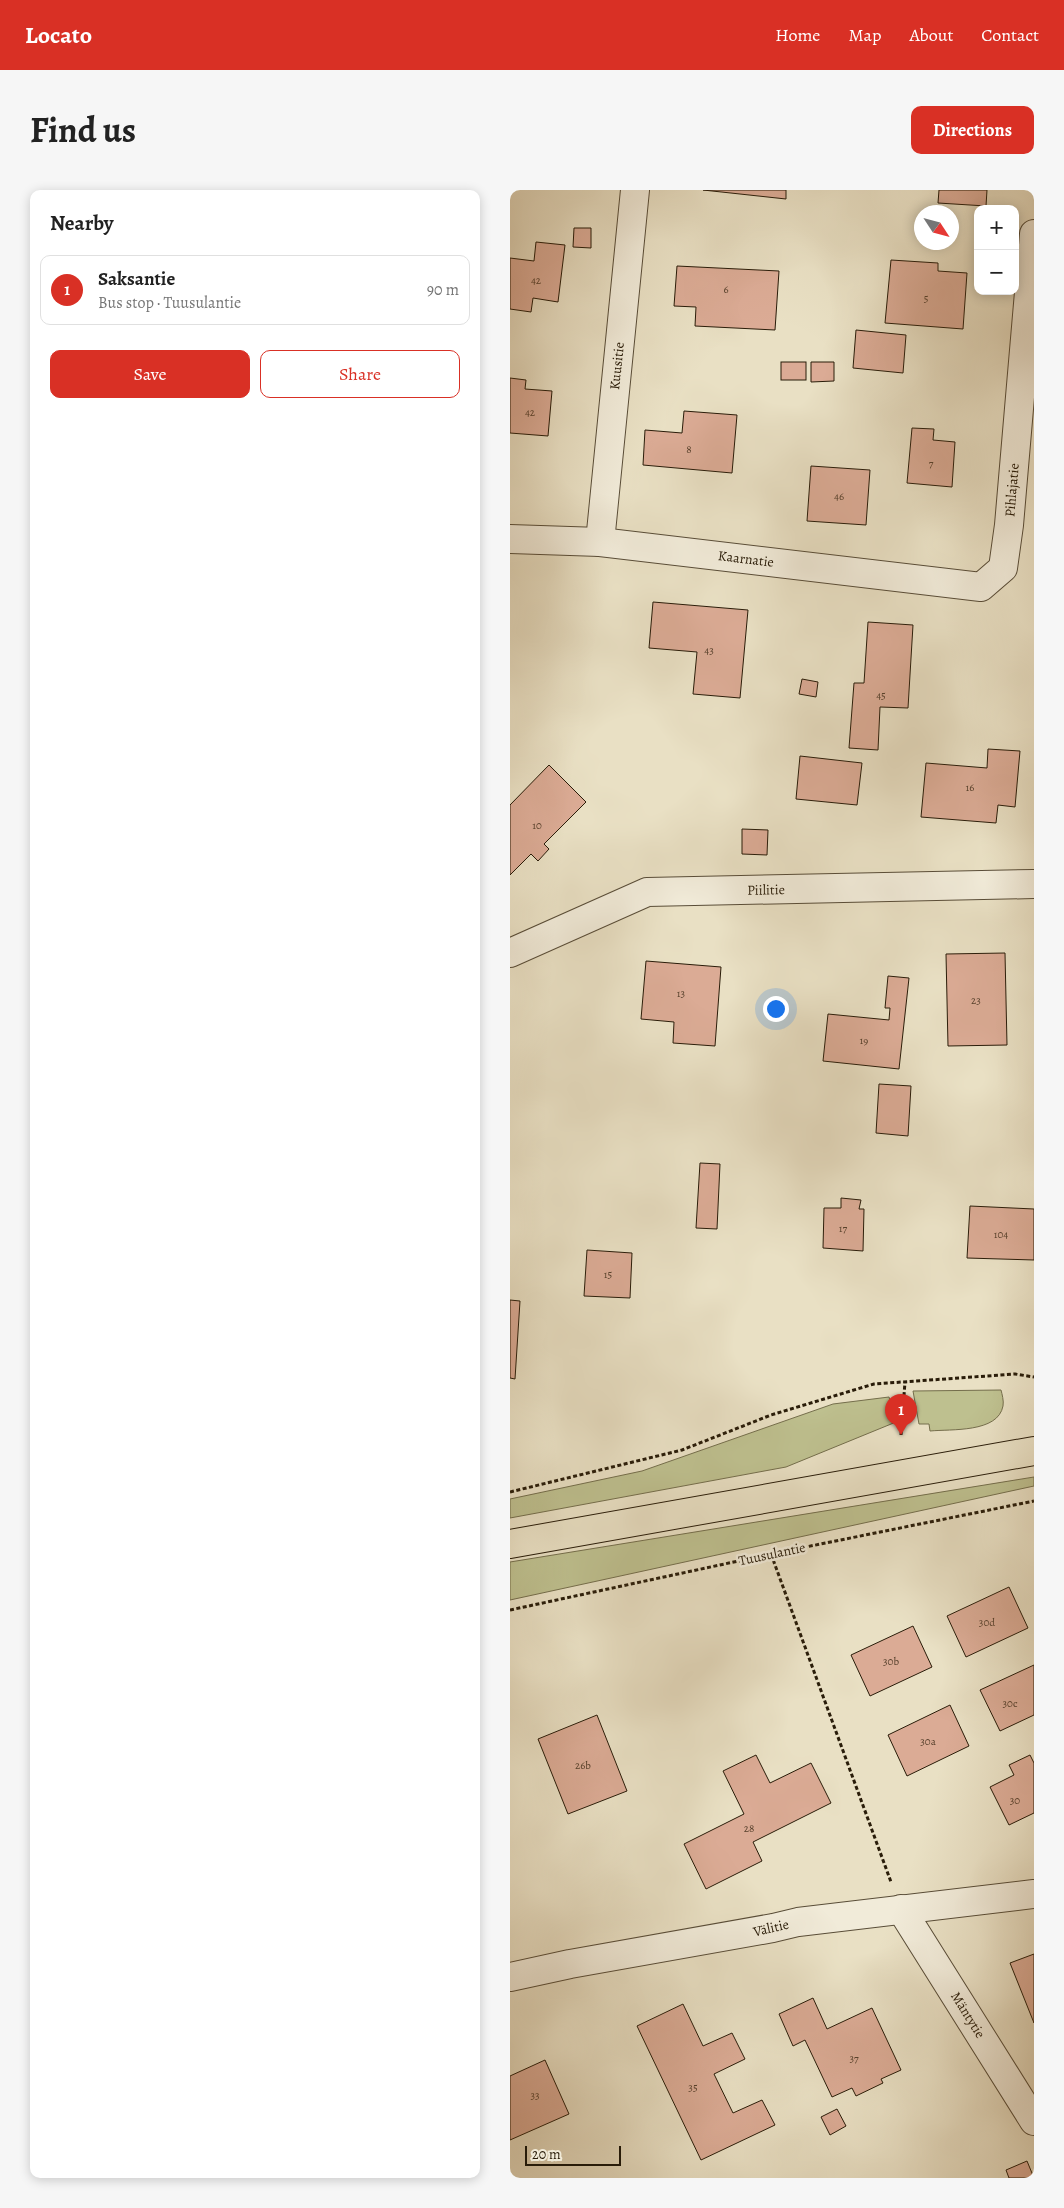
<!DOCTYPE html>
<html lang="en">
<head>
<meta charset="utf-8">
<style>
	body { margin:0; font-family:Alegreya,serif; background:#f6f6f6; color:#222 }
	.controls { position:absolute; right:15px; top:15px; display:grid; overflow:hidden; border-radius:10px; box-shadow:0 2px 12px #0003 }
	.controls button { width:45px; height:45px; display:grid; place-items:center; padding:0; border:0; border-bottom:1px solid #e0e0e0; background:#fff; color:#222; font:25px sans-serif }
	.compass { position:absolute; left:404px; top:15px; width:45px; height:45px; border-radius:50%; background:#fff; box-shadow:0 2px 12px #0003; rotate:126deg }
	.scale { position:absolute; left:15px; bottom:12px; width:96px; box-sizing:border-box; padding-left:5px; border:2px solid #291c09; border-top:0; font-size:14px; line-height:18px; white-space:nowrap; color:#291c09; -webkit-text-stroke:4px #f1ebd9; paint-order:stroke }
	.you { position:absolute; left:265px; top:818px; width:18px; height:18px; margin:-12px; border:4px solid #fff; border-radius:50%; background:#1a73e8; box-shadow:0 0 0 8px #1a73e833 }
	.badge { display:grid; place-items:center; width:32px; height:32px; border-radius:50%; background:#d93025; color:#fff; font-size:16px; font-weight:700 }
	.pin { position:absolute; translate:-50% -41px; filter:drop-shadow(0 1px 2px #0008) }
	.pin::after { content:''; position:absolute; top:26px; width:18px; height:15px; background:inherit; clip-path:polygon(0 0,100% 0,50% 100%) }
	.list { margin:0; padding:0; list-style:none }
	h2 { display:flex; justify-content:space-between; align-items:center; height:65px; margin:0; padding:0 20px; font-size:21px }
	h2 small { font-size:16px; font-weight:400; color:#767676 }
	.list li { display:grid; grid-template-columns:32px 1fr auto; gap:15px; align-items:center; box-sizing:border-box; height:70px; margin:0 10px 10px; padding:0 10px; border:1px solid #e0e0e0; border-radius:10px }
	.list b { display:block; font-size:19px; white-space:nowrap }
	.list p { margin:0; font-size:16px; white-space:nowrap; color:#767676 }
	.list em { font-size:16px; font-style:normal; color:#767676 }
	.actions { display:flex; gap:10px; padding:15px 20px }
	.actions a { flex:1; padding:11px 0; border:1px solid #d93025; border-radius:10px; text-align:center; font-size:18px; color:#d93025 }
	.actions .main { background:#d93025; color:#fff }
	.map { position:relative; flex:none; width:524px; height:1988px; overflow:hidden; border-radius:10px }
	header { display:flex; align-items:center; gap:30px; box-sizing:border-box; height:70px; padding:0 25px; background:#d93025; color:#fff }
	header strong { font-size:24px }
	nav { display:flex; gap:28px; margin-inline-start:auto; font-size:18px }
	.intro { display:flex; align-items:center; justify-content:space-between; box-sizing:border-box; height:120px; padding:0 30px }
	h1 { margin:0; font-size:35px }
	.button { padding:12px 22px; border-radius:10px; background:#d93025; color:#fff; font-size:18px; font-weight:700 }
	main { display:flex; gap:30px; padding:0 30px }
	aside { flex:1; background:#fff; border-radius:10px; box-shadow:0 2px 12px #0003 }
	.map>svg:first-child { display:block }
	.green { fill:#bec08f; stroke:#746e4c }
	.building { fill:#dbab95; stroke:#291c09 }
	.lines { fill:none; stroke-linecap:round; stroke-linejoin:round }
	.minor-casing { stroke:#594d38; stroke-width:30 }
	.major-casing { stroke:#291c09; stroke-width:30 }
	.path { stroke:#291c09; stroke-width:3; stroke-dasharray:4 2.5; stroke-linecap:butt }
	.minor { stroke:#f1ebd9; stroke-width:28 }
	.major { stroke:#e9e0c4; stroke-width:28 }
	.labels { text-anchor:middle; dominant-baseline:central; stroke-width:5; stroke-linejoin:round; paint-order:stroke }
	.number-label { font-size:11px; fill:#56402c }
	.street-label { font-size:14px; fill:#291c09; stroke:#f1ebd9 }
</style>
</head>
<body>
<header>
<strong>Locato</strong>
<nav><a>Home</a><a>Map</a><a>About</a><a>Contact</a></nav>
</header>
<div class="intro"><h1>Find us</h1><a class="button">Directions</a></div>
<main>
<aside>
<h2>Nearby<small></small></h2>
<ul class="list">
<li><span class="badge">1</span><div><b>Saksantie</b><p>Bus stop · Tuusulantie</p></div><em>90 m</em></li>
</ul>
<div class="actions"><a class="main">Save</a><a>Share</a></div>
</aside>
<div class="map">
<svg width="524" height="1988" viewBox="0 0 524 1988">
	<rect width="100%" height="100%" fill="#e9e0c4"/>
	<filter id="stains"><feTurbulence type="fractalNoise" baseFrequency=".004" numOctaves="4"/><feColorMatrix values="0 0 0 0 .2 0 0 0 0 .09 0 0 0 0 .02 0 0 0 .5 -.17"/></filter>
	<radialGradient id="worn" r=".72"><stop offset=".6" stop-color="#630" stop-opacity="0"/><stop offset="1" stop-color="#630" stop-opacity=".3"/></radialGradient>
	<g class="green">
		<path d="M491,1200c1,4 3,11 2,16 -5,27 -52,23 -73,25l-1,-7h-10l-6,-33z"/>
		<path d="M379,1207l7,25 -110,45 -276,51v-19l132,-28 191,-67z"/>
		<path d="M524,1287v9l-524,114v-38z"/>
	</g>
	<g class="building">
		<path d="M193,0h83v9z"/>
		<path d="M429,0h48l-1,16 -48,-3z"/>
		<path d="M64,38h17v20l-18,-1z"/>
		<path d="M26,52l29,3 -7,57 -25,-4 -2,14 -21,-3v-51l24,3z"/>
		<path d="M381,70l47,3v8l29,2 -4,56 -78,-6z"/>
		<path d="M167,76l102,5 -4,59 -80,-4 1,-19 -22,-1z"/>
		<path d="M346,140l50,5 -3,38 -50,-5z"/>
		<rect x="271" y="172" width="25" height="18"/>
		<path d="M301,172h23v19l-23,1z"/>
		<path d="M0,188l16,2 -1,9 27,2 -4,45 -38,-3z"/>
		<path d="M174,221l53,4 -5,58 -89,-8 2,-35 37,3z"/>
		<path d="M402,238l22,1 -1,11 22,2 -3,45 -45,-4z"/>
		<path d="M301,276l59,4 -4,55 -59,-4z"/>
		<path d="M143,412l95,8 -8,88 -47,-4 4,-42 -48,-4z"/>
		<path d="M358,432l45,3 -5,83 -28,-1 -2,43 -29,-2 5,-65h10z"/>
		<path d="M292,489l16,3 -2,15 -17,-3z"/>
		<path d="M478,559l32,2 -5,56 -17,-2 -2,18 -75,-6 5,-54 61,5z"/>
		<path d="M290,566l62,7 -5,42 -61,-6z"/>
		<path d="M39,575l37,37 -42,42 5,5 -11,12 -7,-7 -21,21v-70z"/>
		<path d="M232,639l26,1 -1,25 -25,-1z"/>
		<path d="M495,763l2,92 -59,1 -2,-92z"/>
		<path d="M136,771l75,6 -6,79 -42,-3 1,-21 -33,-3z"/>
		<path d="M378,786l21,2 -10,91 -76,-8 5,-47 61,6 1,-12h-5z"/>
		<path d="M369,894l32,2 -3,50 -32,-3z"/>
		<path d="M190,973l20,1 -3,65 -21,-1z"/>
		<path d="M331,1008l20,2 -2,9h5l-1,42 -40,-3 1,-40h17z"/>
		<path d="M460,1016l64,3v51l-67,-2z"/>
		<path d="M77,1060l45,3 -2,45 -46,-2z"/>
		<path d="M0,1110l10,1 -5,78 -5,-1z"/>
		<path d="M499,1397l19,41 -62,29 -19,-41z"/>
		<path d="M403,1436l19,41 -62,29 -19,-41z"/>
		<path d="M524,1475v50l-34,16 -20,-41z"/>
		<path d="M440,1515l19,41 -62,30 -19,-41z"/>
		<path d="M87,1525l30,76 -59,23 -30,-75z"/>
		<path d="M246,1565l14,28 41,-20 20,40 -78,39 9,19 -56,28 -22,-45 60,-30 -21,-43z"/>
		<path d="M520,1565l4,8v50l-25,12 -19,-38 24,-12 -5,-10z"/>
		<path d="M524,1764v69l-24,-60z"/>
		<path d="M303,1808l14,31 45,-21 29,62 -20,9 2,4 -27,13 -4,-8 -20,9 -27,-57 -12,6 -14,-32z"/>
		<path d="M173,1814l20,42 29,-13 13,26 -31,15 19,39 29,-13 13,25 -74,35 -64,-134z"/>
		<path d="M35,1870l24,54 -59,26v-64z"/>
		<path d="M327,1919l9,17 -16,9 -9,-18z"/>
		<path d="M517,1971l7,17h-25l-3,-8z"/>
	</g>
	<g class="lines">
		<g class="minor-casing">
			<g id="minor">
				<path d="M0,349l90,3 381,45 22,-19 6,-43 25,-291"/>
				<path d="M90,352l35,-352"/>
				<path d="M0,763l137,-61 387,-8"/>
				<path d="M391,1719l133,212"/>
				<path d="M0,1787l60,-13 203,-36 25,-6 236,-28"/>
			</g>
		</g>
		<g class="major-casing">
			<path id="major" d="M0,1354l524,-93"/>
		</g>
		<g class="path">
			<path d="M391,1245l4,-53"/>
			<path d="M0,1302l172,-42 89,-35 103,-31 141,-10 19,3"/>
			<path d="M261,1364l120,328"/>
			<path d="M0,1420l261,-56 263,-53"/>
		</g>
		<use href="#minor" class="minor"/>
		<use href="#major" class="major"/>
	</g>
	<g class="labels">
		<g class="number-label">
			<text x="26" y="90">42</text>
			<text x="216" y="99">6</text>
			<text x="416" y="108">5</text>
			<text x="20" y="222">42</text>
			<text x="179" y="259">8</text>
			<text x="421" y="273">7</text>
			<text x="329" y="306">46</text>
			<text x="199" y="460">43</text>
			<text x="371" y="505">45</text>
			<text x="460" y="597">16</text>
			<text x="27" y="635">10</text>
			<text x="171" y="803">13</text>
			<text x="466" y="810">23</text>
			<text x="354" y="850">19</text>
			<text x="333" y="1038">17</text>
			<text x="491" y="1044">104</text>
			<text x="98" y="1084">15</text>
			<text x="477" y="1432">30d</text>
			<text x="381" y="1471">30b</text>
			<text x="500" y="1513">30c</text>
			<text x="418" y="1551">30a</text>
			<text x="73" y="1575">26b</text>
			<text x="505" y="1610">30</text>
			<text x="239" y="1638">28</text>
			<text x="344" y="1868">37</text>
			<text x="183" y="1897">35</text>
			<text x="25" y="1905">33</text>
		</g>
		<g class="street-label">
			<text transform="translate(107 176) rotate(-84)">Kuusitie</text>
			<text transform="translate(502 300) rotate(-85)">Pihlajatie</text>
			<text transform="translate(236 369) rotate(7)">Kaarnatie</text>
			<text transform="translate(256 700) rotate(-1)">Piilitie</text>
			<text transform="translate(262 1364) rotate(-12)">Tuusulantie</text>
			<text transform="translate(261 1738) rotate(-13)">Välitie</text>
			<text transform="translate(458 1825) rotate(58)">Mäntytie</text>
		</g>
	</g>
	<rect width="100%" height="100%" filter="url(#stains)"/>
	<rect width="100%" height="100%" fill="url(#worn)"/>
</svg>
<div class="controls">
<button>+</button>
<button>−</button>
</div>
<svg class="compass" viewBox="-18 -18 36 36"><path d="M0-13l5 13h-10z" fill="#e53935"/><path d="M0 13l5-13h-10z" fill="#767676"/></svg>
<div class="scale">20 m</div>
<div class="you"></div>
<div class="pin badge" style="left:391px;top:1245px">1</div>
</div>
</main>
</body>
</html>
